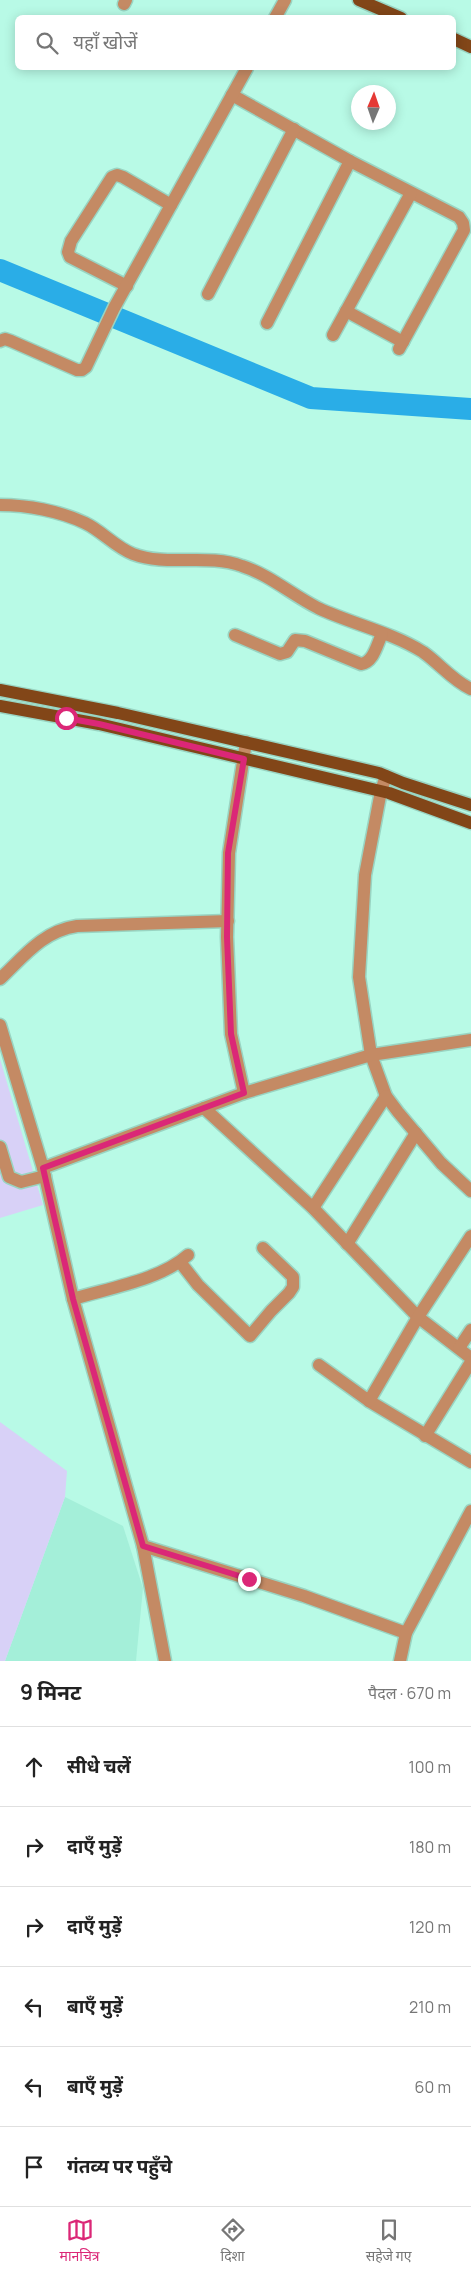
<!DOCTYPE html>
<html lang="hi">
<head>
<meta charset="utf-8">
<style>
	body { margin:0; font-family:Manrope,"Noto Sans Devanagari",sans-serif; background:#f2f2f2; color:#222 }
	.compass { position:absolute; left:351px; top:85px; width:45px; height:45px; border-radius:50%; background:#fff; box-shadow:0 2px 12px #0003; rotate:2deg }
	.stop { position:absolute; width:15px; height:15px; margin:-11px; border:4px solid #db2777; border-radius:50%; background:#fff }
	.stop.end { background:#db2777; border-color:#fff; box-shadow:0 1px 5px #0008 }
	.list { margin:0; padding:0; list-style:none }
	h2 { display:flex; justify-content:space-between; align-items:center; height:65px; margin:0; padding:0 20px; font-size:21px }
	h2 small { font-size:16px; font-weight:400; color:#767676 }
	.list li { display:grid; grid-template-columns:32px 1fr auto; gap:15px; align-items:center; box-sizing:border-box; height:80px; padding:0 20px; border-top:1px solid #e0e0e0 }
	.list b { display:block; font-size:19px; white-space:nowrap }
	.list em { font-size:16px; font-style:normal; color:#767676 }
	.icon { flex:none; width:28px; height:28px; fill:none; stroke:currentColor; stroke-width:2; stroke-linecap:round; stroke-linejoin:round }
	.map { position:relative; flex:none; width:471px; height:1661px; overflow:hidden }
	.search { position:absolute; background:#fff; box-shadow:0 2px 12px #0003; left:15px; right:15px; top:15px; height:55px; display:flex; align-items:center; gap:12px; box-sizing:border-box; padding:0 18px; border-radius:8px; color:#767676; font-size:19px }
	.sheet { height:545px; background:#fff }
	nav { display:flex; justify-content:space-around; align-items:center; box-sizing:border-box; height:70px; border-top:1px solid #e0e0e0; background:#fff; font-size:14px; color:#767676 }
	nav a { display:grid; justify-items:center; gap:2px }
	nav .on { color:#db2777 }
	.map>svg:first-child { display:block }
	.built { fill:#a4efd9 }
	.green { fill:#d8d1f7 }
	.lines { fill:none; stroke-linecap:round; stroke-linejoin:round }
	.river { stroke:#2aade7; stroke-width:22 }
	.minor-casing { stroke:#99d4c2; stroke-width:15 }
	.major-casing { stroke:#99d4c2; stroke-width:15 }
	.minor { stroke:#c48a64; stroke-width:12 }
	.major { stroke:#824618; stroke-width:12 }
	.route { stroke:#db2777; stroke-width:6 }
</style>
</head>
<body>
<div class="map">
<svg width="471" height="1661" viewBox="0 0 471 1661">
	<rect width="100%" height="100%" fill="#b8fae6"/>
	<path class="built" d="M65,1497l58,29 20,62 -7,73h-131z"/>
	<g class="green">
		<path d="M0,1059l43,146 -43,13z"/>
		<path d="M0,1422l67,49 -2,26 -60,164h-5z"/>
	</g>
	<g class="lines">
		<path class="river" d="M0,270l311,128 160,11"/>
		<g class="minor-casing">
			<g id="minor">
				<path d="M124,4l2,-4"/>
				<path d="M275,18l10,-18"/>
				<path d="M232,95l118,66 109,56 4,6 1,7 -65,119"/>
				<path d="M127,286l-57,-29 -2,-5 3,-11 41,-64 5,-2 6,2 48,28"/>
				<path d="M208,294l86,-165"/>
				<path d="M346,311l57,31"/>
				<path d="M267,323l83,-162"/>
				<path d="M333,335l78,-142"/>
				<path d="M0,341l5,-2 6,2 66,29h5l4,-3 28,-59 133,-240"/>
				<path d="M0,505c27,0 60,6 85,18 17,8 30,24 48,31 34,13 74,-1 109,12 28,9 50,29 76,42 34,16 73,24 105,44 17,12 29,28 48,37"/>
				<path d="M235,635l45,19 7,-2 8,-12 10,1 56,23c13,-2 16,-20 21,-30"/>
				<path d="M386,776l-5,15 -16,84 -6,102 12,78 15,41 12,16 43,51 30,28"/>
				<path d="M0,979c24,-23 43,-48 77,-53l151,-5"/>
				<path d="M0,1025l43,143 30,131 70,247 22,115"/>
				<path d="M244,1093l-13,-59 -4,-97 2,-84 17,-111"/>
				<path d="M204,1108l109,100 105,109 53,41"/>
				<path d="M0,1147l9,30 12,5 24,-6"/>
				<path d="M43,1168l201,-75 127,-38 100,-15"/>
				<path d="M313,1208l73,-112"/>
				<path d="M347,1244l69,-111"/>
				<path d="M180,1262l18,23 52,51 21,-25 18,-18 4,-6v-10l-30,-29"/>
				<path d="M73,1299c36,-11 87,-19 115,-44"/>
				<path d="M459,1348l12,-18"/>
				<path d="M319,1365l50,36 102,61"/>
				<path d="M369,1401l49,-84 53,-81"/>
				<path d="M425,1436l46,-74"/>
				<path d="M143,1546l161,50 102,37"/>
				<path d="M400,1661l6,-28 65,-122"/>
			</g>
		</g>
		<g class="major-casing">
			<g id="major">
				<path d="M359,0l42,18"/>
				<path d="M454,39l17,8"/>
				<path d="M0,690l118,23 261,60 24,10 68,22"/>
				<path d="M0,706l99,18 290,69 82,30"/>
			</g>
		</g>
		<use href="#minor" class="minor"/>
		<use href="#major" class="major"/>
	</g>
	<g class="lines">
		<path class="route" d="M66,718l33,6 145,35 -16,94 -1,84 4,97 13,59 -201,75 30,131 70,247 106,33"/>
	</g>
</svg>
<svg class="compass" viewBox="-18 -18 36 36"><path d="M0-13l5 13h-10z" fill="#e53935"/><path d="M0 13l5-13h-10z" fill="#767676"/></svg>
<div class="stop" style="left:66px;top:718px"></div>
<div class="stop end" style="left:249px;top:1579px"></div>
<div class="search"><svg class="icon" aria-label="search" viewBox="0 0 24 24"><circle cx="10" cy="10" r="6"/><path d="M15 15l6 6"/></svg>यहाँ खोजें</div>
</div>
<section class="sheet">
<h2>9 मिनट<small>पैदल · 670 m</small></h2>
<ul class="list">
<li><svg class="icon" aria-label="ahead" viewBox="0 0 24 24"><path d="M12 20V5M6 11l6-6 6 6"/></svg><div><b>सीधे चलें</b></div><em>100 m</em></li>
<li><svg class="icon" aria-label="right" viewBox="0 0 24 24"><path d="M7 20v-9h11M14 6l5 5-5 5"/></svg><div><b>दाएँ मुड़ें</b></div><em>180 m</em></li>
<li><svg class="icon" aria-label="right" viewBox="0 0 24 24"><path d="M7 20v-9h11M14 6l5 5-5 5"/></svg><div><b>दाएँ मुड़ें</b></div><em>120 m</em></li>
<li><svg class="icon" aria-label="left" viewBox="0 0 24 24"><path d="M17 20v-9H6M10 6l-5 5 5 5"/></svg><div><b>बाएँ मुड़ें</b></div><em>210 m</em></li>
<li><svg class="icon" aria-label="left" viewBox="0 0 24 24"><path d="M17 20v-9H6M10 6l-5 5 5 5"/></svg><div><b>बाएँ मुड़ें</b></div><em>60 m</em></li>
<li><svg class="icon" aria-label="arrive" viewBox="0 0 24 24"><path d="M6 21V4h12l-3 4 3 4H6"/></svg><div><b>गंतव्य पर पहुँचे</b></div></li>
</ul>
</section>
<nav>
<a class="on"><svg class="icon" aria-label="map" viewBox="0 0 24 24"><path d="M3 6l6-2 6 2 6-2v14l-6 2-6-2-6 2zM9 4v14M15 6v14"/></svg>मानचित्र</a>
<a><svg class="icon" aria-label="directions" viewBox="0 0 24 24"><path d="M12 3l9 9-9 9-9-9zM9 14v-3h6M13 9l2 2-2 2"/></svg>दिशा</a>
<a><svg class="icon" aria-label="saved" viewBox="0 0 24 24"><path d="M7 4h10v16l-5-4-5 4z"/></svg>सहेजे गए</a>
</nav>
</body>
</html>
